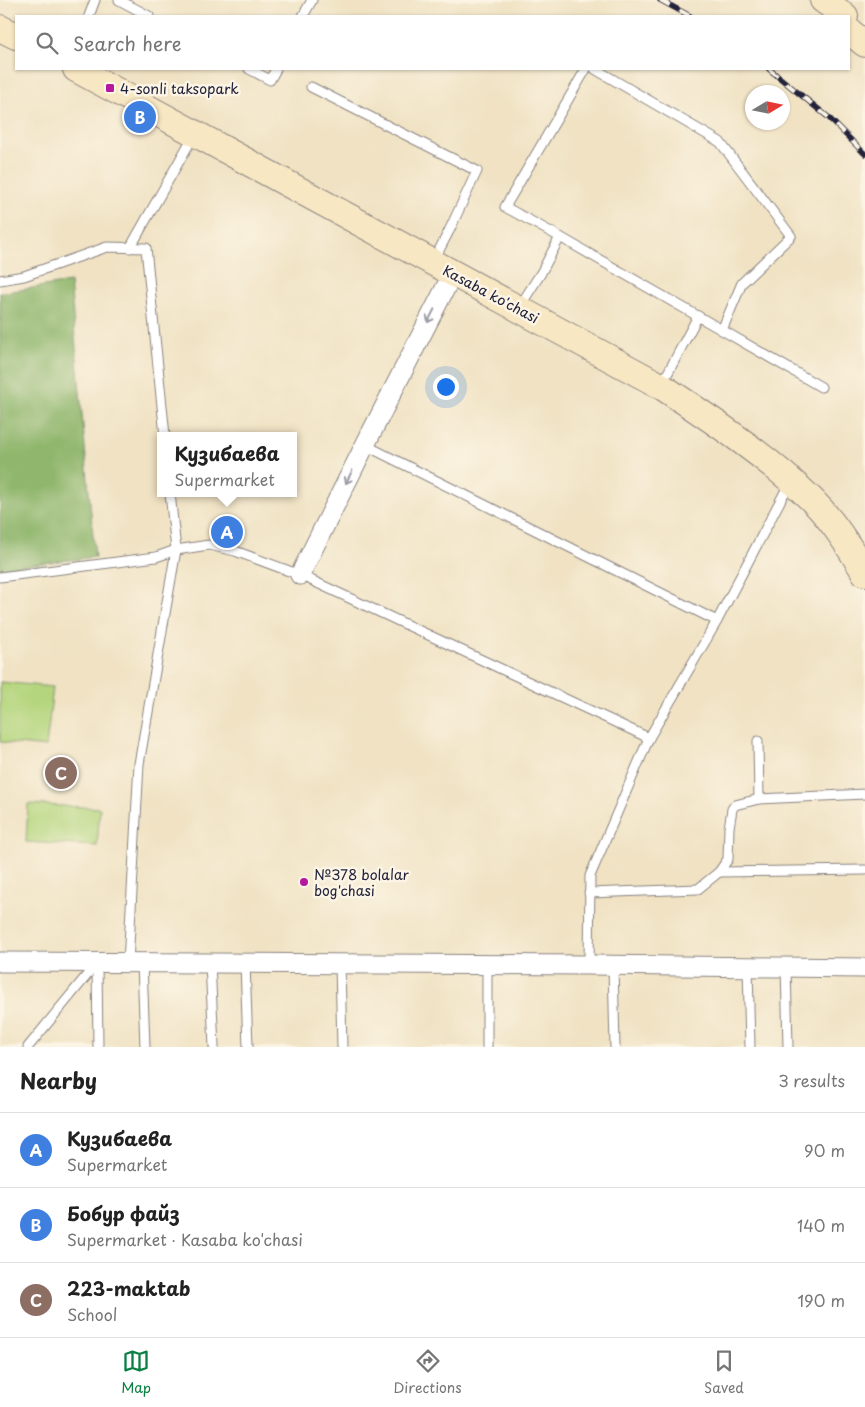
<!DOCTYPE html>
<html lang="en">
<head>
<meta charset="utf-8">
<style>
	body { margin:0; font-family:"Playpen Sans",sans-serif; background:#f2f2f2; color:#222 }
	.compass { position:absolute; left:745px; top:85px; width:45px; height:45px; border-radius:50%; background:#fff; box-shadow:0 1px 4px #0004; rotate:80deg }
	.you { position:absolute; left:445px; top:386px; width:18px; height:18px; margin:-12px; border:4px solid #fff; border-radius:50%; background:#1a73e8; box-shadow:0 0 0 8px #1a73e833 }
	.badge { display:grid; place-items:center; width:32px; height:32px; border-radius:50%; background:#0b8043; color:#fff; font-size:16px; font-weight:700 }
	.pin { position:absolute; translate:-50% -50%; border:2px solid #fff; box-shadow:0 1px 5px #0006 }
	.popup { position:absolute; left:157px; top:432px; width:140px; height:65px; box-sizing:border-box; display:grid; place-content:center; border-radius:0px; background:#fff; filter:drop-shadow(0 1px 4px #0005); font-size:16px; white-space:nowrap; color:#767676 }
	.popup b { font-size:19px; color:#222 }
	.popup::after { content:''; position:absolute; left:50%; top:100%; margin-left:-10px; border:10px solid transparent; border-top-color:#fff }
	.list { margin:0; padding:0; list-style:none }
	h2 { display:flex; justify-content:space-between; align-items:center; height:65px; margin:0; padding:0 20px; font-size:21px }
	h2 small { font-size:16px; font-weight:400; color:#767676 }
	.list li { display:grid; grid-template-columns:32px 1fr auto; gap:15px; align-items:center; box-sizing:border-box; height:75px; padding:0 20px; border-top:1px solid #e0e0e0 }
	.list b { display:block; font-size:19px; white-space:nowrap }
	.list p { margin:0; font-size:16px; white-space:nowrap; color:#767676 }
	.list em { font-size:16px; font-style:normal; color:#767676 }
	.icon { flex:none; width:28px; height:28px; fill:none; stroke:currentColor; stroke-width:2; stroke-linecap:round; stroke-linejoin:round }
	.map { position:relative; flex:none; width:865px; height:1047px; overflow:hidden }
	.search { position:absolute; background:#fff; box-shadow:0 1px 4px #0004; left:15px; right:15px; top:15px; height:55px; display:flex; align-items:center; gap:12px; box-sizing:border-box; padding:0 18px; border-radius:0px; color:#767676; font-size:19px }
	.sheet { height:290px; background:#fff }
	nav { display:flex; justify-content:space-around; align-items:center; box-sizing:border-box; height:70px; border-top:1px solid #e0e0e0; background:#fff; font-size:14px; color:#767676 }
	nav a { display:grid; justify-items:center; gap:2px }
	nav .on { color:#0b8043 }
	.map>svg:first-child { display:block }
	.green { fill:#b4d57d; stroke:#6b7c5c }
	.forest { fill:#8fb66c; stroke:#586c54 }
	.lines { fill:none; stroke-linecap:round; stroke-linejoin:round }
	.lane-casing { stroke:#89827f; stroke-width:11 }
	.street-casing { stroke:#89827f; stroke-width:21 }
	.secondary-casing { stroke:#89827f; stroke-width:28 }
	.lane { stroke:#fff; stroke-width:9 }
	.street { stroke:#fff; stroke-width:19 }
	.secondary { stroke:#f8e7c3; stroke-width:26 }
	.rail-casing { stroke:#22223b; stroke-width:5.5 }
	.rail { stroke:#fcf5e5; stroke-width:4; stroke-dasharray:11; stroke-linecap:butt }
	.oneway { stroke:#9c9ca7 }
	.poi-dot { fill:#b5179e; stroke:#fcf5e5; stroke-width:2 }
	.labels { text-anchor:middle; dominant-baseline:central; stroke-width:5; stroke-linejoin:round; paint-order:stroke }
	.poi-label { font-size:14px; fill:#22223b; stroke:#fcf5e5; text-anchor:start }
	.street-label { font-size:14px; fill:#22223b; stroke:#fcf5e5 }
</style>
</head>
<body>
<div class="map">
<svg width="865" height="1047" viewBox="0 0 865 1047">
	<rect width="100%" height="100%" fill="#fcf5e5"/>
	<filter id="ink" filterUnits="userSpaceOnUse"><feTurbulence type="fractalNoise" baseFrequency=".02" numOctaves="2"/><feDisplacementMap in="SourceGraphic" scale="10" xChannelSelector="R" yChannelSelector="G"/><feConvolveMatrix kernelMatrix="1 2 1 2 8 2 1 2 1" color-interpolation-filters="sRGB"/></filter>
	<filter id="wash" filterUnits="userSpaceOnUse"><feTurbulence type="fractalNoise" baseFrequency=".0096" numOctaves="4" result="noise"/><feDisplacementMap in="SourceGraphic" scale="20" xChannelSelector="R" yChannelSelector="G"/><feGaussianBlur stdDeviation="1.12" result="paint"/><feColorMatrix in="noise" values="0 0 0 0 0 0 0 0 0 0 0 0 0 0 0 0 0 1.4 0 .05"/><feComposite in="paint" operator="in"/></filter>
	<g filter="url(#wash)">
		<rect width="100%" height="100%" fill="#f0e2c3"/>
		<g class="green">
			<path d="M0,682l53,5 -7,60 -46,-5z"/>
			<path d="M28,804l72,4 -3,38 -71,-4z"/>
		</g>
		<path class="forest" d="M70,282l25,275 -95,11v-275z"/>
	</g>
	<g filter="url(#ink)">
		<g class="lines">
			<g class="lane-casing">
				<g id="lane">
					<path d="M119,0l30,16"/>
					<path d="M89,16l6,-16"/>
					<path d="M303,16l9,-16"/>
					<path d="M249,69l21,11 6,-11"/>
					<path d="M586,69l-81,138 55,30 162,93 20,-47 49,-47 -71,-94 -125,-73"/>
					<path d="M311,87l166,84 -28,60 -15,29"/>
					<path d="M130,248l64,-113"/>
					<path d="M0,280l24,-4 83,-29 39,1 19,188"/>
					<path d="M520,306l21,-33 19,-36"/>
					<path d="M722,330l99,57"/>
					<path d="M662,384l36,-68"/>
					<path d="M365,445l352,176"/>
					<path d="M0,577l156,-20 20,-7 33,-5 26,6 65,24 349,163"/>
					<path d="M758,741l1,58"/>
					<path d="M719,872l146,-2"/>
					<path d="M589,893l109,-4 21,-17 9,-13 1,-31 3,-19 3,-4 24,-6 106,-5"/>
					<path d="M97,963l1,84"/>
					<path d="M128,963l11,-199 37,-214 -6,-57"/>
					<path d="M142,963l3,84"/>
					<path d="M210,963l4,84"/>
					<path d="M245,963l3,84"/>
					<path d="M340,964l2,83"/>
					<path d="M487,965v82"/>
					<path d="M589,965l1,-89 59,-138 68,-117 72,-137"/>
					<path d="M613,965l2,82"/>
					<path d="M748,967l2,80"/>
					<path d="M786,967l2,80"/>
					<path d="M28,1047l69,-84"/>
				</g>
			</g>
			<g class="street-casing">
				<g id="street">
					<path d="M300,575l65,-130 88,-172"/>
					<path d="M0,962l589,3 276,3"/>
				</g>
			</g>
			<g class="secondary-casing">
				<g id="secondary">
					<path d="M823,0l22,16"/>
					<path d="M0,28l16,8"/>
					<path d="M849,31l16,13"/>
					<path d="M76,69l585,317c53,35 107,71 152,115 21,21 37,47 52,72"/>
				</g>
			</g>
			<use href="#lane" class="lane"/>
			<use href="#street" class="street"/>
			<use href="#secondary" class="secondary"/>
			<g class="rail-casing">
				<g id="rail">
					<path d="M660,0l30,16"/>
					<path d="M769,69l59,48 37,37"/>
				</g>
			</g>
			<use href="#rail" class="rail"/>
		</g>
		<defs><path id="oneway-shaft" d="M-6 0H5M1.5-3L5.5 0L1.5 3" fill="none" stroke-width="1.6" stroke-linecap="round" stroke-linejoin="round" transform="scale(1.25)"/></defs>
		<g class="oneway">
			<use href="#oneway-shaft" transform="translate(431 316) rotate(117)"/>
			<use href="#oneway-shaft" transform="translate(349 477) rotate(116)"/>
		</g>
	</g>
	<g class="poi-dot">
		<rect x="105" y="83" width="10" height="10" rx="2.5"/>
		<circle cx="304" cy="882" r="5"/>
	</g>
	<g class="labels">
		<g class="poi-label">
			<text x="120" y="88">4-sonli taksopark</text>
			<text x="314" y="874">№378 bolalar<tspan x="314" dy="16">bog'chasi</tspan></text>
		</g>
		<g class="street-label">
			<text transform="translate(491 294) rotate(28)">Kasaba ko'chasi</text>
		</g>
	</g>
</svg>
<svg class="compass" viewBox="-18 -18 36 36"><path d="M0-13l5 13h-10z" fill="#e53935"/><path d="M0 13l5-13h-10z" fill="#767676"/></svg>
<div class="you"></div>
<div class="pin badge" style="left:227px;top:532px;background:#3f7fe0">A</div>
<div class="popup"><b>Кузибаева</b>Supermarket</div>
<div class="pin badge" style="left:140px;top:117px;background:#3f7fe0">B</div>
<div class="pin badge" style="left:61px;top:773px;background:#8d6e63">C</div>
<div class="search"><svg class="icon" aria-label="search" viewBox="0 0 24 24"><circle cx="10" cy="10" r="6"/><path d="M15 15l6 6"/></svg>Search here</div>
</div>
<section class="sheet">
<h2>Nearby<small>3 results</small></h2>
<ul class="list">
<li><span class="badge" style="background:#3f7fe0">A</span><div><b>Кузибаева</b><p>Supermarket</p></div><em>90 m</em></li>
<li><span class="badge" style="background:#3f7fe0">B</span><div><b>Бобур файз</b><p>Supermarket · Kasaba ko'chasi</p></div><em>140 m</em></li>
<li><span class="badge" style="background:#8d6e63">C</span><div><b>223-maktab</b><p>School</p></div><em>190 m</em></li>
</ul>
</section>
<nav>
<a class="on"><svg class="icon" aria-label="map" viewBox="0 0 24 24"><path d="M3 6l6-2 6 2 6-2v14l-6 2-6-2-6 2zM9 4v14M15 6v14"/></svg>Map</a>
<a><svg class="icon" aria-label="directions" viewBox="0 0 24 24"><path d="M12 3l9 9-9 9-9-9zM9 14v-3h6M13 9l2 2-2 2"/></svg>Directions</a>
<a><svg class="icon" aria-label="saved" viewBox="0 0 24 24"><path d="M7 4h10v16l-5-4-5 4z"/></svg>Saved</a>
</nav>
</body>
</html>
